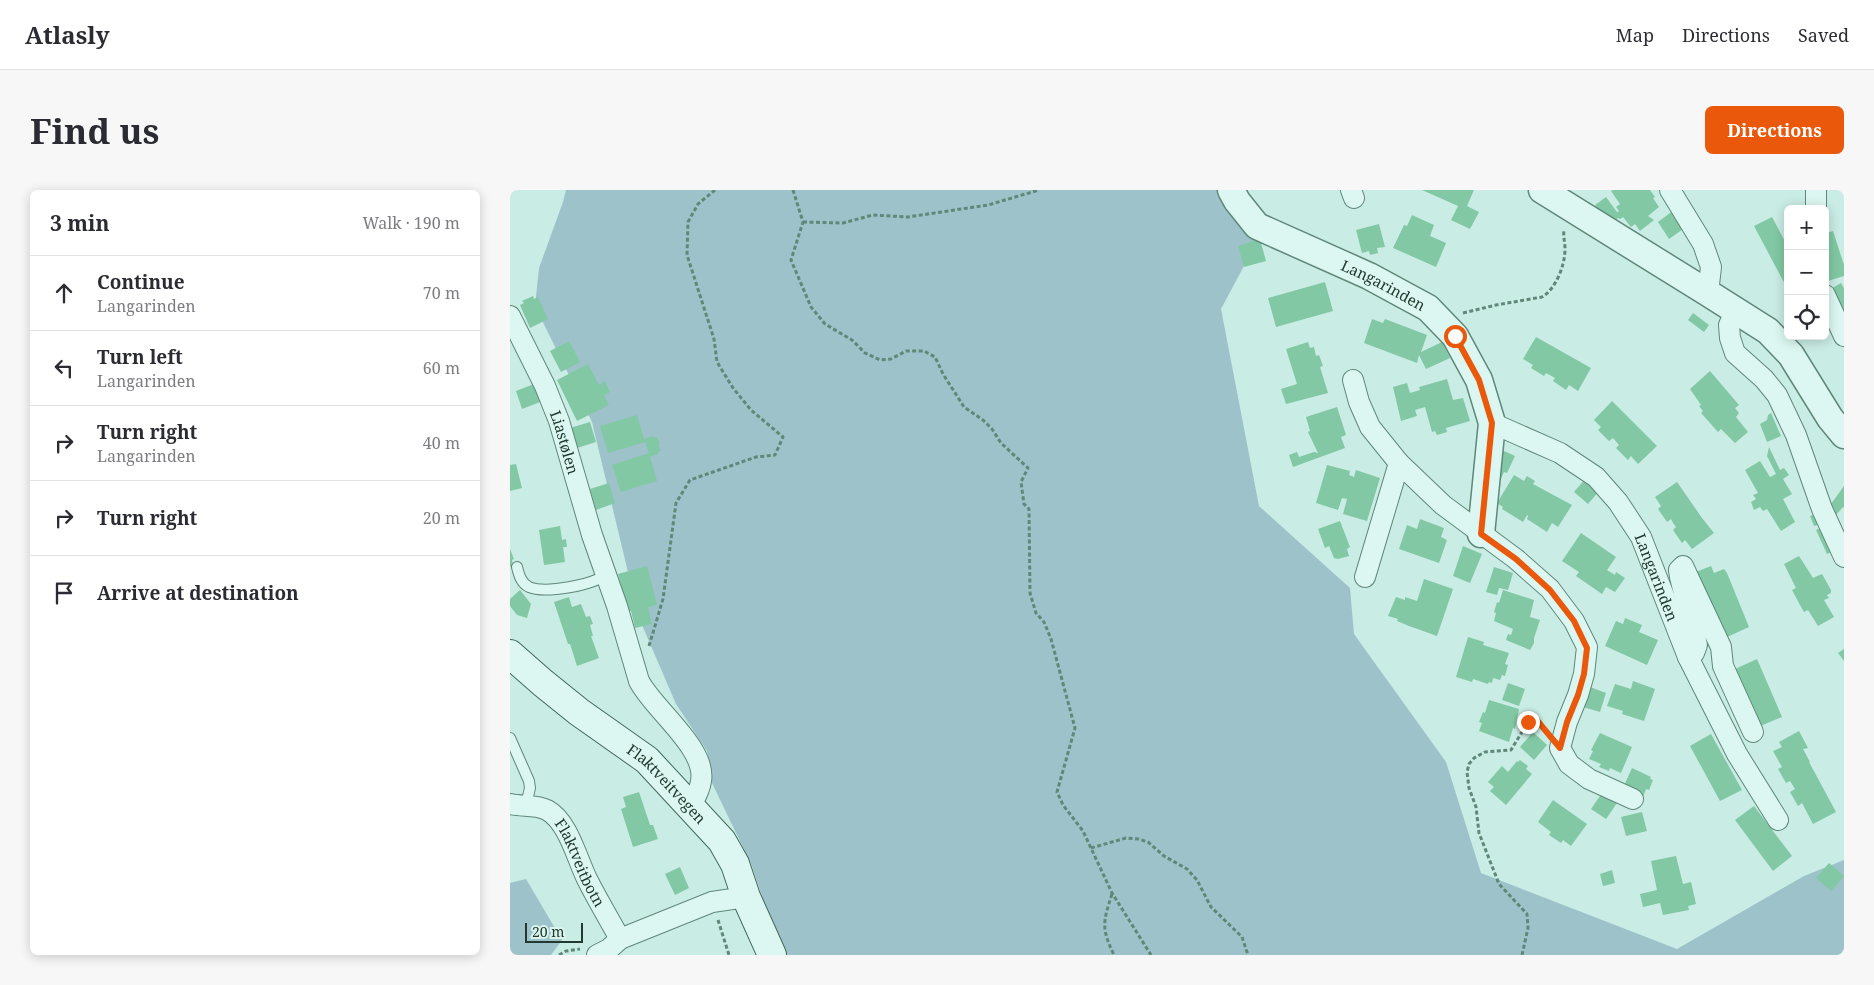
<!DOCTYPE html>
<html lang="en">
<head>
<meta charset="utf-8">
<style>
	body { margin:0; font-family:"Noto Serif",serif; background:#f7f7f7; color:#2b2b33 }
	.controls { position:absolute; right:15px; top:15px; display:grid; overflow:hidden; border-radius:8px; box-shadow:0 2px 12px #0003 }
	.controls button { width:45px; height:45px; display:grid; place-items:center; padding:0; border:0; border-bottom:1px solid #e1e1e2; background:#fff; color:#2b2b33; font:25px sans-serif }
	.scale { position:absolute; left:15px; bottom:12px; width:58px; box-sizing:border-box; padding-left:5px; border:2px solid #21392f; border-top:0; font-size:14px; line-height:18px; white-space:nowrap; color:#21392f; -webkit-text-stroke:4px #d9f4ee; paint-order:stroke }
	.stop { position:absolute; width:15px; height:15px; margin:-11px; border:4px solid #ea580c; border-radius:50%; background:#fff }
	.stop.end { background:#ea580c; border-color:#fff; box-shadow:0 1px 5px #0008 }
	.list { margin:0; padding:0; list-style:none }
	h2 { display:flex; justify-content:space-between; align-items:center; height:65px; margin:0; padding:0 20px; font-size:21px }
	h2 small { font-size:16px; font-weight:400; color:#7c7c81 }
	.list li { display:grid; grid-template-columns:32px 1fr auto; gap:15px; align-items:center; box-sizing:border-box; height:75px; padding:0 20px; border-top:1px solid #e1e1e2 }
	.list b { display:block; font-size:19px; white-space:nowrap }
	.list p { margin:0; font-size:16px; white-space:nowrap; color:#7c7c81 }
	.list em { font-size:16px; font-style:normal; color:#7c7c81 }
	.icon { flex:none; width:28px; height:28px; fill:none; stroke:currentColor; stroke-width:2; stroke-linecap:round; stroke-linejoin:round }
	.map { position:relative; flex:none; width:1334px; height:765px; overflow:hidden; border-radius:8px }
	header { display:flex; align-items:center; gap:30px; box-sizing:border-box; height:70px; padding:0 25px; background:#fff; border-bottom:1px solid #e1e1e2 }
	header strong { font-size:24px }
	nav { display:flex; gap:28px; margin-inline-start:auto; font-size:18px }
	.intro { display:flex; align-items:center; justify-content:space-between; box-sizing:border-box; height:120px; padding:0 30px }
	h1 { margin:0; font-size:35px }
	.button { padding:12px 22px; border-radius:8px; background:#ea580c; color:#fff; font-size:18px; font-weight:700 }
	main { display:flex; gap:30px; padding:0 30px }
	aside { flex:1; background:#fff; border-radius:8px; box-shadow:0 2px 12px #0003 }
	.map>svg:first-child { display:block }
	.green { fill:#9dc2ca }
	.building { fill:#82c8a4 }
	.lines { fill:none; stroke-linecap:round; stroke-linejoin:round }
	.service-casing { stroke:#5f8878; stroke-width:12 }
	.minor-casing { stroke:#5f8878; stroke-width:22 }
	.tertiary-casing { stroke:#5f8878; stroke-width:29 }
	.secondary-casing { stroke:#426a59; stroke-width:30 }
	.path { stroke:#5f8878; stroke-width:3; stroke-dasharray:4 2.5; stroke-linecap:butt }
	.service { stroke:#dcf7f1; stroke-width:10 }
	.minor { stroke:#dcf7f1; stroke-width:20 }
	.tertiary { stroke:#dcf7f1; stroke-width:26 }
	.secondary { stroke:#dcf7f1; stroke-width:28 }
	.route { stroke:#ea580c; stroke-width:6 }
	.labels { text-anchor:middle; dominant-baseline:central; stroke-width:4.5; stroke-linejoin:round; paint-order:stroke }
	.street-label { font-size:15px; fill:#21392f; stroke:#d9f4ee }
</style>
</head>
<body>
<header>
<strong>Atlasly</strong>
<nav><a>Map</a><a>Directions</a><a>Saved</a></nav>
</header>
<div class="intro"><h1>Find us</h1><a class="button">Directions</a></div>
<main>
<aside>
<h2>3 min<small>Walk · 190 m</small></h2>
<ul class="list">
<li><svg class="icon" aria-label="ahead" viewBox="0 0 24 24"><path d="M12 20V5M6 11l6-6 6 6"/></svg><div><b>Continue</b><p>Langarinden</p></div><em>70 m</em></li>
<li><svg class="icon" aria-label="left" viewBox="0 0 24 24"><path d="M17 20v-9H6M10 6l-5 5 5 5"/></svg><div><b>Turn left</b><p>Langarinden</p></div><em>60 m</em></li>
<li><svg class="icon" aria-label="right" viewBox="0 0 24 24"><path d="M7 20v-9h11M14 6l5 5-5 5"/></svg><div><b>Turn right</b><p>Langarinden</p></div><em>40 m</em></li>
<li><svg class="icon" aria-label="right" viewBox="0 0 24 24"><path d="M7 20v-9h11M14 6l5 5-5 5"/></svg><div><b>Turn right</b></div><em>20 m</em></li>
<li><svg class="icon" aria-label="arrive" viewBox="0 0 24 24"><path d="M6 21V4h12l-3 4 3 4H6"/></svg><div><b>Arrive at destination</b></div></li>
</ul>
</aside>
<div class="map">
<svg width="1334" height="765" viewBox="0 0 1334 765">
	<rect width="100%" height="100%" fill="#c9ece5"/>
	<g class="green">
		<path d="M56,0h661l33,46 -39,73 38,197 91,82 4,46 92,128 35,111 196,76 127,-73 40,-16v95h-1062l-31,-91 -40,-83 -4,-30 -31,-47 -37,-86 -47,-196 -57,-116 4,-38 24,-66z"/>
		<path d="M16,689l36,61 -11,15h-41v-72z"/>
	</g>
	<g class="building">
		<path d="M912,0h52l-7,16 12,6 -9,17 -19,-9 7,-14z"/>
		<path d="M1103,0h37l5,7 -2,1 6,9 -11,9 6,4 -14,11 -5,-7 -4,3 -8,-10 -3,2 -2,-1 -8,6 -15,-19 11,-8 11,15 2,-1 -3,-4 4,-3 -9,-13z"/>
		<path d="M1164,20l12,17 -17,12 -11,-17z"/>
		<path d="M902,25l22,10 -4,11 16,7 -10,24 -43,-19 11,-23 3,1z"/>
		<path d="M1262,27l16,30v43l-34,-64z"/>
		<path d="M869,34l6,23 -8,1 1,5 -8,2 -1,-4 -7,2 -6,-23z"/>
		<path d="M1323,41l11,34v11l-16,5 -3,-9v-39z"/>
		<path d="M750,49l6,22 -22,6 -6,-21z"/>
		<path d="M815,92l8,29 -57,16 -8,-29z"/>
		<path d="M1331,93l3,5v32l-17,-29z"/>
		<path d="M23,106l1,3 4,-2 10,22 -18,9 -10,-23 4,-2 -2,-2z"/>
		<path d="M1183,123l16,12 -5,7 -16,-12z"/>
		<path d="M862,129l11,4 2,-4 42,16 -6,17 21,-10 8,16 -24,11 -7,-14 -2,8 -53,-20z"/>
		<path d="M1026,147l55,31 -13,23 -9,-6 -3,5 -13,-9 2,-3 -9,-5 -2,3 -13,-8 2,-3 -10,-6z"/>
		<path d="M59,151l11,21 -19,10 -11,-21z"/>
		<path d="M798,152l2,6 4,-1 2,9 3,-1 4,11 -3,1 8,26 -42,11 -5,-15 16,-5 -11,-35z"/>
		<path d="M78,174l11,21 6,-4 5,11 -6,3 5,10 -32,16 -20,-41z"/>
		<path d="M1200,181l29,34 -4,3 4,5 -3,4 12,15 -13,11 -14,-14 -3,3 -17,-19 2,-2 -4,-5 2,-1 -11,-16z"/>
		<path d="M937,189l6,21 10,-2 7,23 -24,7 1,4 -10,3 -2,-4 -3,1 -7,-25 -10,3 2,6 -16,5 -8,-34 14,-4 3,10 10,-3 -1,-3z"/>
		<path d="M24,194l6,18 -18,7 -6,-18z"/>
		<path d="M1102,211l45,45 -19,18 -7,-8 -3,4 -12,-12 3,-3 -6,-7 -4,3 -11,-11 3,-3 -7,-7z"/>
		<path d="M827,217l9,28 -5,2 4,11 -52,19 -4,-12 8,-3 2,5 15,-5 4,1 -10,-21 2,-1 -4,-14z"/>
		<path d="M1261,223l10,23 -14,6 -7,-18 7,-4 1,-5z"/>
		<path d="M127,225l7,24 9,-3v2l4,-1 3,6 -2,1 3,7 -3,1v2l-8,3 7,24 -36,11 -9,-27 37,-12 -4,-11 -37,11 -8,-27z"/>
		<path d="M80,232l6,20 -19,6 -7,-20z"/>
		<path d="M1259,257l11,23 4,-2 5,7 -6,4 9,15 -9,5 12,23 -14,9 -14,-22 -4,2 -3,-4 -6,3 -3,-8 5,-3 -3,-4 5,-2 -13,-23 15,-9 10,16 6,-3 -9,-18z"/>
		<path d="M992,260l13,6 -8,17 -3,-1 -7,15z"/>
		<path d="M6,274l6,24 -12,3v-26z"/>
		<path d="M817,275l23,6 -1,4 5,2 2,-7 24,8 -13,43 -24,-7 4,-15 -5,-1 -4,12 -22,-7z"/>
		<path d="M1004,285l10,6 3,-5 8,5 -2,3 39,21 -14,22 -6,-4 -5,9 -20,-13 1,-3 -1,-1 -4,7 -21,-13 1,-2 -6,-4z"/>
		<path d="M1076,288l14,12 -12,14 -14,-12z"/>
		<path d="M1167,292l25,36 12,15 -22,16 -7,-9 -3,3 -9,-13 3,-3 -3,-4 -2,-4 -4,3 -9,-13 3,-3 -6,-9z"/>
		<path d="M99,293l6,20 -19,7 -6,-21z"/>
		<path d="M1334,296v22l-1,-1 -7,8 -5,-11z"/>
		<path d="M1307,323l4,11 -7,2 -4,-10z"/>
		<path d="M910,329l24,9 -3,9 6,3 -8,23 -40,-14 8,-24 10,4z"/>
		<path d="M830,331l10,26 -3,2 2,7 -11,3 -4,-1 -5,-12 -4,2 -7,-19z"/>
		<path d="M50,336l2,14 4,-1 1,8h-4l2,15 -21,3 -5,-35z"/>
		<path d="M1313,337l11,24 -7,3 -11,-24z"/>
		<path d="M1071,343l35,24 -9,13 8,5 1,-3 9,6 -10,14 -9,-5 -4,7 -26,-18 3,-4 -17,-11z"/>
		<path d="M953,356l19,8 -12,29 -17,-7z"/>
		<path d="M0,359l4,10 -2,1 1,6 -3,1z"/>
		<path d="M1289,366l14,22 9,-4 9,16v3l-4,2 2,3 -5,2 10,17 -16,9 -10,-16 -4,2 -4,-7 -8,-15 4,-2 -12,-24z"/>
		<path d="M137,376l10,39 -9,2 4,17 -17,4 -4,-17h-3l-10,-37z"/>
		<path d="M1201,376l3,7 10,-4 3,4 22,54 -24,11 -29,-66z"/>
		<path d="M984,377l19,6 -5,17 -9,-2 -2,7 -11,-3z"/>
		<path d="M914,389l29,10 -16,47 -28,-10 -12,-5 1,-2 -10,-3 8,-19 9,3v-3l12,4z"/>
		<path d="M10,400l11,14 -4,14 -10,-3 -7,-9v-7z"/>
		<path d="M993,400l31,10 -4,17 10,3 -6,18v5l-4,7 -24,-10 2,-6 3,1 2,-6 -19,-8 2,-8 -2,-1 3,-10 2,1z"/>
		<path d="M59,407l3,10 9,-3 5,13 4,-1 3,8 -3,1 3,11h-2l8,22 -22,8 -7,-22h-2l-14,-42z"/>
		<path d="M1115,428l17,7 -3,7 19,8 -11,25 -42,-19 11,-25 7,3z"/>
		<path d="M958,447l16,5 -1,3 26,8 -4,11 3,1 -3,11 -3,-1 -2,5 -7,-2 -1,5 -3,-1 -1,2 -15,-5 -1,3 -16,-5z"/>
		<path d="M1334,459v12l-6,-8z"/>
		<path d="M1247,469l25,58 -24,10 -25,-57z"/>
		<path d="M1123,491l22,8 -11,32 -22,-7 1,-3 -16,-5 8,-22 16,5z"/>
		<path d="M998,493l17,6 -6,17 -17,-6z"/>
		<path d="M1080,497l16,6 -6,19 -17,-5z"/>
		<path d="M979,510l30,9 -4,20 -2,-1 -4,14 -30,-11 3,-8 -3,-1 4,-10 2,1z"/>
		<path d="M1289,541l9,17 -5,1 7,13h-1l27,50 -23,12 -11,-21 -4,3 -8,-14 5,-3 -5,-8 -4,2 -8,-14 4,-2 -9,-16 9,-4 -3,-5z"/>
		<path d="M1023,542l14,13 -13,15 -14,-13z"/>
		<path d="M1090,543l32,14 -11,26 -11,-5 -1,3 -10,-4 2,-3 -12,-5 4,-8 -2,-1z"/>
		<path d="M1201,544l31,56 -22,11 -30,-55z"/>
		<path d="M1010,570l8,6 -2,3 6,5 -26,31 -16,-14 4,-4 -6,-5 14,-16 6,6 9,-11 1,1z"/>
		<path d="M1122,578l19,9 -1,2 3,1 -4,10 -3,-1 -3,8 -20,-9z"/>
		<path d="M129,602l11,33h3l5,14 -25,8 -12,-38 5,-2 -3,-10z"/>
		<path d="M1092,603l15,10 -11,16 -15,-10z"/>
		<path d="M1043,610l34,24 -16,22 -8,-6 -2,3 -12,-8 2,-3 -13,-10z"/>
		<path d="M1244,616l38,50 -19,15 -38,-51z"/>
		<path d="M1132,622l5,19 -21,5 -5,-19z"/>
		<path d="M1166,666l7,28 8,-2 5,22 -8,2 1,4 -26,5 -3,-12 -17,4 -3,-13 17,-4 -6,-29z"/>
		<path d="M1319,673l15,13 -13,15 -15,-13z"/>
		<path d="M170,677l9,21 -14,7 -10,-21z"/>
		<path d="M1102,680l3,13 -12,3 -3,-12z"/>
	</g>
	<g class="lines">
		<g class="service-casing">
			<g id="service">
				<path d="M7,377c2,8 4,16 12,20 16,7 65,-2 77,-13"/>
				<path d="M0,548l19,43 1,7 -4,17"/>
			</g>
		</g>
		<g class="minor-casing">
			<g id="minor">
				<path d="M841,0l3,8"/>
				<path d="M1160,0l33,54 8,23 -3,26"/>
				<path d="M1306,19v-19"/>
				<path d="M1315,105l19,41"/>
				<path d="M1226,120l-7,15 1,13 5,15 29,26 13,16 19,40 26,74 22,48"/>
				<path id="s1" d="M0,126l35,70 14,35 33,114 25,71 22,75c14,28 68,67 62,100 -1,9 -6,17 -10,25"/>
				<path d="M843,190l6,22 11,25 29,36 44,42 73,54 34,30 24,32 13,26 -3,27 -6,21 -11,27 -7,26 9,16 20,15 44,20"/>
				<path id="s2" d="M982,233l68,30 36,24 22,25 23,35 47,120 49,97 41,66"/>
				<path d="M855,387l34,-114"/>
				<path d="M1178,467l6,-4 3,-8 -17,-68 -1,-7 4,-4 38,81 2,19 30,66"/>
				<path id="s3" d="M0,614c12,3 26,0 37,6 21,11 30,49 40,69 10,20 22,40 33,60"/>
				<path d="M87,765l12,-6 11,-10 92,-37 34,-5"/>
			</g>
		</g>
		<g class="tertiary-casing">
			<g id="tertiary">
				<path id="s4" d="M721,0l6,11 20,25 112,50 59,32 27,28 24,44 13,43 -11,111"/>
				<path d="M1032,0l166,103 60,38 23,24 39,63 14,17"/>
			</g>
		</g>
		<g class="secondary-casing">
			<g id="secondary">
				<path id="s5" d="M0,464l33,29 36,29 68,48 75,81 13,23 11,33 26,58"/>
			</g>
		</g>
		<g class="path">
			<path d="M283,0l10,32 -12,38 20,47 14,17 27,16 13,13 15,7 11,-1 15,-8h18l11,6 8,17 21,33 19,13 9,9 9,14 27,25 -7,14 3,22 5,5 1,84 6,20 8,9 7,17 24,89 -18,64 6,13 20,26 29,62 39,62"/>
			<path d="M293,32l40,1 30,-8 35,2 80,-12 51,-15"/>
			<path d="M953,123l33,-8 46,-8c14,-8 23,-32 23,-48 0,-7 -2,-13 -1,-20"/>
			<path d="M139,456l14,-47 13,-96 14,-23 66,-23 19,-2 8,-18 -32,-27 -18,-22 -16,-26 -3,-23 -27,-84 1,-33 10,-18 17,-14"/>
			<path d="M581,658l35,-10 12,1 10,3 16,14 23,13 10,11 14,27 31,30 6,18"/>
			<path d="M602,704c-9,28 -11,34 2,61"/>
			<path d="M208,730l11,35"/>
			<path d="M49,765l7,-4 14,-2"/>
			<path d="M1012,765l6,-27 -1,-14 -28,-30 -20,-51 -3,-26 -7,-19 -2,-16 2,-8 5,-6 11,-6 26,-2 17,-28 7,-4 10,13"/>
		</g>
		<use href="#service" class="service"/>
		<use href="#minor" class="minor"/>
		<use href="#tertiary" class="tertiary"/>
		<use href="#secondary" class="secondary"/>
	</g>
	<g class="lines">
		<path class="route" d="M945,146l24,44 13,43 -11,111 35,25 34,31 24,31 13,27 -3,26 -6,21 -11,27 -7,26 -25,-30 -7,4"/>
	</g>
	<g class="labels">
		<g class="street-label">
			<text stroke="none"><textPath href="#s4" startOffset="184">Langarinden</textPath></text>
			<text stroke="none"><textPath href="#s1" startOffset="138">Liastølen</textPath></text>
			<text stroke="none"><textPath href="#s2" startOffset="236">Langarinden</textPath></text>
			<text stroke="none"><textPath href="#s5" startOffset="204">Flaktveitvegen</textPath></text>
			<text stroke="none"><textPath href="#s3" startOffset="101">Flaktveitbotn</textPath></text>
		</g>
	</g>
</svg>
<div class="controls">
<button>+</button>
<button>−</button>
<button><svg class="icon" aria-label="locate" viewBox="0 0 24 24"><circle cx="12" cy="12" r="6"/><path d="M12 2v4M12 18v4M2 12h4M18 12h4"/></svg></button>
</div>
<div class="scale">20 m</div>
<div class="stop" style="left:945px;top:146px"></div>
<div class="stop end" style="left:1018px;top:532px"></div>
</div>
</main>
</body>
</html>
